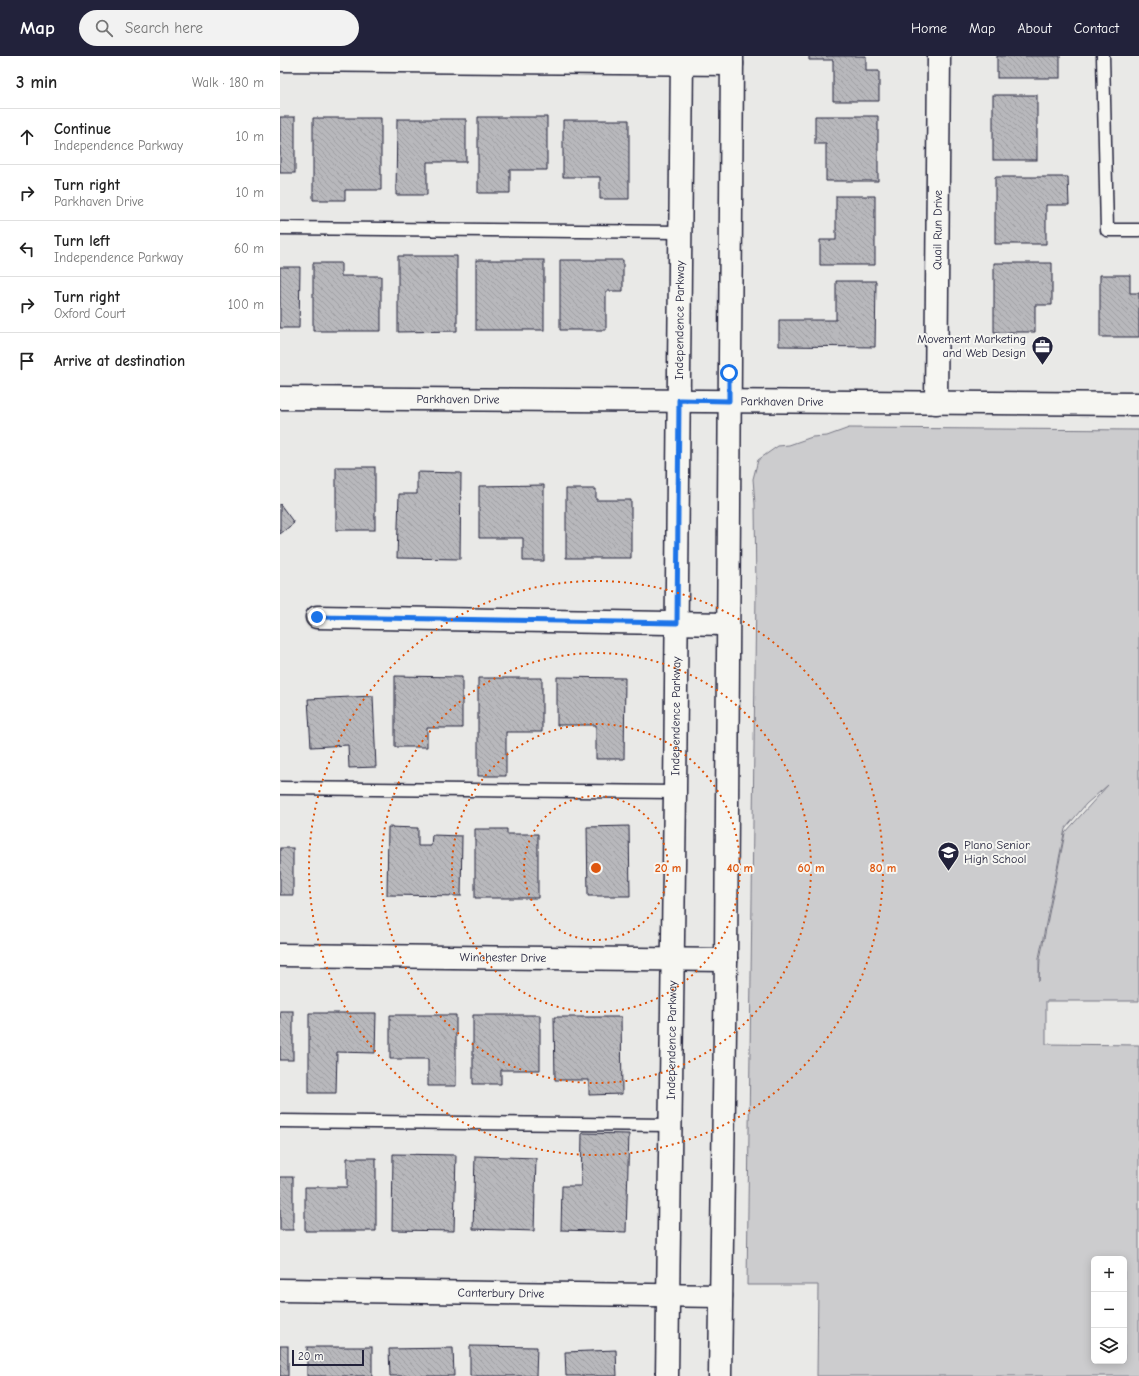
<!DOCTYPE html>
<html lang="en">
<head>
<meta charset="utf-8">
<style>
  body { margin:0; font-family:"Comic Neue",sans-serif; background:#f2f2f2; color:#222 }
  .controls { position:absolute; right:12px; bottom:12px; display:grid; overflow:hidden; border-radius:6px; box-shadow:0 2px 10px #0003 }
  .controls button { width:36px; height:36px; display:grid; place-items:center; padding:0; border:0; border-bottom:1px solid #e0e0e0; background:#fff; color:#222; font:20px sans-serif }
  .scale { position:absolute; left:12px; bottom:10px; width:72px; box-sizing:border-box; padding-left:4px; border:2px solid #22223b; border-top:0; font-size:11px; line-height:14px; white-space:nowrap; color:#22223b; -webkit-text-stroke:3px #f6f6f2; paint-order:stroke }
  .stop { position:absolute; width:12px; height:12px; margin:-9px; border:3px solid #1a73e8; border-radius:50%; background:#fff }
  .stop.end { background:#1a73e8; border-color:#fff; box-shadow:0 1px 4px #0008 }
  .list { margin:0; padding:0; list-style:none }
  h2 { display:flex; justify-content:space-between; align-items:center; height:52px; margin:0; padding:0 16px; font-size:17px }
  h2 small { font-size:13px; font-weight:400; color:#767676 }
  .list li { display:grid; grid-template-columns:26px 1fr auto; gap:12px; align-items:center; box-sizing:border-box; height:56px; padding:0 16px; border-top:1px solid #e0e0e0 }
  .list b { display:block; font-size:15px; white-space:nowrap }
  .list p { margin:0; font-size:13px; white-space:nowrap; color:#767676 }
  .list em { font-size:13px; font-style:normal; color:#767676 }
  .icon { flex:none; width:22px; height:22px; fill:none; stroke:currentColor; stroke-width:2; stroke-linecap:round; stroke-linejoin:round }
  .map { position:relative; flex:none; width:859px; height:1320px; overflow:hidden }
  header { display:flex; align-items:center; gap:24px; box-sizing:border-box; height:56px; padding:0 20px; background:#22223b; color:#fff }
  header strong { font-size:19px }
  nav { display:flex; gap:22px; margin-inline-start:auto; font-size:14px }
  .search { width:280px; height:36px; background:#f2f2f2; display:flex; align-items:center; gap:10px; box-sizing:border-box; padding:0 14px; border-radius:22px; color:#767676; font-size:15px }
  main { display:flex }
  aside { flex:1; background:#fff }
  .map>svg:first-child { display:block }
</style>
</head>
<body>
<header>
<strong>Map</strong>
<div class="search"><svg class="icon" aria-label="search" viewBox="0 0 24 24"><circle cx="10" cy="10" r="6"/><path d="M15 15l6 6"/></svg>Search here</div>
<nav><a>Home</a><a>Map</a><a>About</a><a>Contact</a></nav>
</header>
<main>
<aside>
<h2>3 min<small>Walk · 180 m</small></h2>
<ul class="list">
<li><svg class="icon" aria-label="ahead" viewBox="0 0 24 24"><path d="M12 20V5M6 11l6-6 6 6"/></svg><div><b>Continue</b><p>Independence Parkway</p></div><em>10 m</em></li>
<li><svg class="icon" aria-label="right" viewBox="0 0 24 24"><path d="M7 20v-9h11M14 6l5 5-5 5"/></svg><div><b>Turn right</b><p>Parkhaven Drive</p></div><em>10 m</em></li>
<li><svg class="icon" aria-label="left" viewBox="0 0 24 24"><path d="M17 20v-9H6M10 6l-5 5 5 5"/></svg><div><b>Turn left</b><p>Independence Parkway</p></div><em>60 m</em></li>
<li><svg class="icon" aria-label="right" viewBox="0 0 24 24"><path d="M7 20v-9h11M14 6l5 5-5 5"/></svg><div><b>Turn right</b><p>Oxford Court</p></div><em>100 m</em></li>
<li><svg class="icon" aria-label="arrive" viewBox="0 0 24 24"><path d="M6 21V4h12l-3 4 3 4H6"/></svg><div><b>Arrive at destination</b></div></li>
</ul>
</aside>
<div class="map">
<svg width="859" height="1320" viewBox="0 0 859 1320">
  <defs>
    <pattern id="building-back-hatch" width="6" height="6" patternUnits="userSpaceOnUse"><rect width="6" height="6" fill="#b8b8bc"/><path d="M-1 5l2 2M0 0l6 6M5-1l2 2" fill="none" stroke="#9e9ea2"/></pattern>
  </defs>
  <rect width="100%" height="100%" fill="#e9e9e7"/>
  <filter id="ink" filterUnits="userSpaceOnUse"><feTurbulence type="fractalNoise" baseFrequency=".025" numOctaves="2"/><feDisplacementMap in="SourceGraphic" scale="8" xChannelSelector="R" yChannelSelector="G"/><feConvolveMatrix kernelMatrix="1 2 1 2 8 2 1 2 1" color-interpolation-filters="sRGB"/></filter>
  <g filter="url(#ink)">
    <!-- grass -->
    <path fill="#ccccce" stroke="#777784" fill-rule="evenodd" d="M569,372L859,374V945H766V988L859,989V1320H537L538,1229H467L476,536L475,448L473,423L478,404L498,390L509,389L532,381L547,380ZM828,729L785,777L760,903L759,925V902L785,773L806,748ZM814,1203H844V1305H814Z"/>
    <!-- building -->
    <g fill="url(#building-back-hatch)" stroke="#22223b">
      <polygon points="529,0 586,0 586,15 599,15 599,45 553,45 553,4 529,4"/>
      <rect x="717" y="0" width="63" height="22"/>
      <rect x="713" y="39" width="44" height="65"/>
      <polygon points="535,60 598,60 598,125 546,125 546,88 535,88"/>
      <rect x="0" y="61" width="15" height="56"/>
      <polygon points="198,61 267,61 267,114 230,114 230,137 198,137"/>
      <polygon points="33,62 101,62 101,134 65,134 65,144 33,144"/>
      <polygon points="117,63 186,63 186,106 147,106 147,139 116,139"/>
      <polygon points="283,64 349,64 349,143 320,143 320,121 283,121"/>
      <polygon points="715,121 788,121 789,149 766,149 766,188 715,188"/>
      <polygon points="556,140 595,140 595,209 540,209 540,184 556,184"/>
      <polygon points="118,200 177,200 177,275 118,276"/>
      <rect x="196" y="204" width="68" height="70"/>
      <polygon points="280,204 343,204 343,235 326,235 326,274 280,274"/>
      <polygon points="33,207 61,207 61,220 101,220 101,275 33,275"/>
      <polygon points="714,207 772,207 772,249 755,249 755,276 714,276"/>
      <polygon points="0,211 20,211 19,272 0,272"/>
      <polygon points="820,219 850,219 850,237 859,237 859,281 820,281"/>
      <polygon points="556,225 596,225 595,291 499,290 499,264 556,264"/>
      <rect x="56" y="411" width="39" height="63"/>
      <polygon points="137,416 181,417 180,503 117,502 119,438 137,438"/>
      <polygon points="264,429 264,505 243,505 243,482 199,482 199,430"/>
      <polygon points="286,433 316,433 316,444 351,444 351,502 286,502"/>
      <polygon points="0,448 14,467 0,478"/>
      <polygon points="115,620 182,621 182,672 147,672 147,691 115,691"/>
      <polygon points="277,621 345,622 344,703 316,703 316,669 277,669"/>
      <polygon points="198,622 262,622 262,676 226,676 226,720 198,720"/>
      <polygon points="93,640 96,711 69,712 68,689 31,691 28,643"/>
      <polygon points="349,770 350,840 308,840 307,771"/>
      <polygon points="108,771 138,772 138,790 151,790 152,779 182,780 181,840 107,839"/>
      <polygon points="195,773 227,773 227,778 258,778 258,842 195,842"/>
      <rect x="0" y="792" width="13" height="47"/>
      <rect x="0" y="955" width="13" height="49"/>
      <polygon points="29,957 96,957 95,997 57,996 56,1037 29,1037"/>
      <polygon points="110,959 176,959 176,1030 148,1030 148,1003 110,1003"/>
      <polygon points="193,959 260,959 260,1014 221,1014 221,1028 193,1028"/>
      <polygon points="274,961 341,961 342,1038 309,1039 309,1024 275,1024"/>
      <polygon points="302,1077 349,1078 346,1176 281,1174 282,1130 301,1130"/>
      <polygon points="113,1098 176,1099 174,1175 112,1174"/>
      <polygon points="195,1100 256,1102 254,1175 193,1173"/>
      <polygon points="67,1102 96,1102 96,1175 25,1175 25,1131 67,1131"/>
      <rect x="0" y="1121" width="13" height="53"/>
      <rect x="0" y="1290" width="8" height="30"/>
      <polygon points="190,1290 257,1291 256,1320 190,1320"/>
      <rect x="27" y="1291" width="65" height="29"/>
      <polygon points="173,1292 174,1320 110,1320 109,1293"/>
      <polygon points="336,1294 337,1320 286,1320 285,1296"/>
    </g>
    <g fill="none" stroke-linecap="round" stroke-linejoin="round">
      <defs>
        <g id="lane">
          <polyline points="823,0 827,174 859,174"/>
          <polyline points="0,172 400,176"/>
          <polyline points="0,732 395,736"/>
          <polyline points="0,1065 391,1069"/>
        </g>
        <g id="street">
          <polyline points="0,4 452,8"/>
          <path id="s1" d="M656,347L659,0"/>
          <polyline points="37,561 448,568"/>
          <path id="s2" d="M0,899L446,904"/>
          <path id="s3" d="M0,1234L441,1240"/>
        </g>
        <g id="secondary">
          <path id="s4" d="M0,342L859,348"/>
          <path id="s5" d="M387,1320L395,736L402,0"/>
          <polyline points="440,1320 446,904 452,0"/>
        </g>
      </defs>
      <!-- lane casing -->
      <use href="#lane" stroke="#22223b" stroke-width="15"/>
      <!-- street casing -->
      <use href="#street" stroke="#22223b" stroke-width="25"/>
      <!-- secondary casing -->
      <use href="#secondary" stroke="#22223b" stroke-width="25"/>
      <!-- lane -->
      <use href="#lane" stroke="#f6f6f2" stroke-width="12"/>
      <!-- street -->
      <use href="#street" stroke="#f6f6f2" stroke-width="22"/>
      <!-- secondary -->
      <use href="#secondary" stroke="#f6f6f2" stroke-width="22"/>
    </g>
  </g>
  <g fill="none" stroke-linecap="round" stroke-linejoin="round" filter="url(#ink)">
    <!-- route -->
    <polyline stroke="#1a73e8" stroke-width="5" points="37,561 397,567 399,344 449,345 449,317"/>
  </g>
  <!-- distance rings -->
  <g fill="none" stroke="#de560e" stroke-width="2" stroke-dasharray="2 4">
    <circle cx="316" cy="812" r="72"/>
    <circle cx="316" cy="812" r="144"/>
    <circle cx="316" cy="812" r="215"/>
    <circle cx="316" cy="812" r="287"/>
  </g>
  <!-- icons -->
  <defs>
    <symbol id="office-pin" viewBox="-11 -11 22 30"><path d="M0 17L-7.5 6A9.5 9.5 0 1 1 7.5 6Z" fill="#22223b" stroke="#f6f6f2"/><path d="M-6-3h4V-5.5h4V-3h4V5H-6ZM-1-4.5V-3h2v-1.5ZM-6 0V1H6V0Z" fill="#fff"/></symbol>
    <symbol id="school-pin" viewBox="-11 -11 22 30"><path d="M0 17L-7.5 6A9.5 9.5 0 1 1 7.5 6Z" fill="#22223b" stroke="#f6f6f2"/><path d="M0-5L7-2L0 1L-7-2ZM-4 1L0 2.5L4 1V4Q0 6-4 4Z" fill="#fff"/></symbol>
  </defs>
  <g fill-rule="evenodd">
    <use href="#office-pin" x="750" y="278" width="25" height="34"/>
    <use href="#school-pin" x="656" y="784" width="25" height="34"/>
  </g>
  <g text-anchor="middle" stroke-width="4" stroke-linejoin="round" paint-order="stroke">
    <!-- street labels -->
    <g font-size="12" fill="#22223b" stroke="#f6f6f2">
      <text dy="4" stroke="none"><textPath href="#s1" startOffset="173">Quail Run Drive</textPath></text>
      <text dy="4" stroke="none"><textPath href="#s5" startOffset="1056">Independence Parkway</textPath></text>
      <text dy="4" stroke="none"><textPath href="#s4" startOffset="178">Parkhaven Drive</textPath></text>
      <text dy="4" stroke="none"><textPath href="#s4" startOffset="502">Parkhaven Drive</textPath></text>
      <text dy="4" stroke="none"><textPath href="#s5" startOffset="660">Independence Parkway</textPath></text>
      <text dy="4" stroke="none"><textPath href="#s2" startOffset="223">Winchester Drive</textPath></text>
      <text dy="4" stroke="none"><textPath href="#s5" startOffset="336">Independence Parkway</textPath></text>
      <text dy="4" stroke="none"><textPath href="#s3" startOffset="221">Canterbury Drive</textPath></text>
    </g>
    <!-- poi labels -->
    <g font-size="12" fill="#22223b" stroke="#f6f6f2" text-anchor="end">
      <text x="746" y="287">Movement Marketing<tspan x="746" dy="14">and Web Design</tspan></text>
      <text x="684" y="793" text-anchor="start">Plano Senior<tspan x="684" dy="14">High School</tspan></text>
    </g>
  </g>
  <circle cx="316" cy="812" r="6" fill="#de560e" stroke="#f6f6f2" stroke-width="2"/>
  <g font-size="12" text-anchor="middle" font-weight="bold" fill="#de560e" stroke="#f6f6f2" stroke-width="4" stroke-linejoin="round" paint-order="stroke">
    <text x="388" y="816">20 m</text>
    <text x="460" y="816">40 m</text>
    <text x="531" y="816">60 m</text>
    <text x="603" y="816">80 m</text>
  </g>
</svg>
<div class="controls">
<button>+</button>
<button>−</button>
<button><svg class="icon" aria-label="layers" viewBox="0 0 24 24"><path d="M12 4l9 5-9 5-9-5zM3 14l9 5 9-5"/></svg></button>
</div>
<div class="scale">20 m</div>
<div class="stop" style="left:449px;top:317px"></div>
<div class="stop end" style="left:37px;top:561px"></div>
</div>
</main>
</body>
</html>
